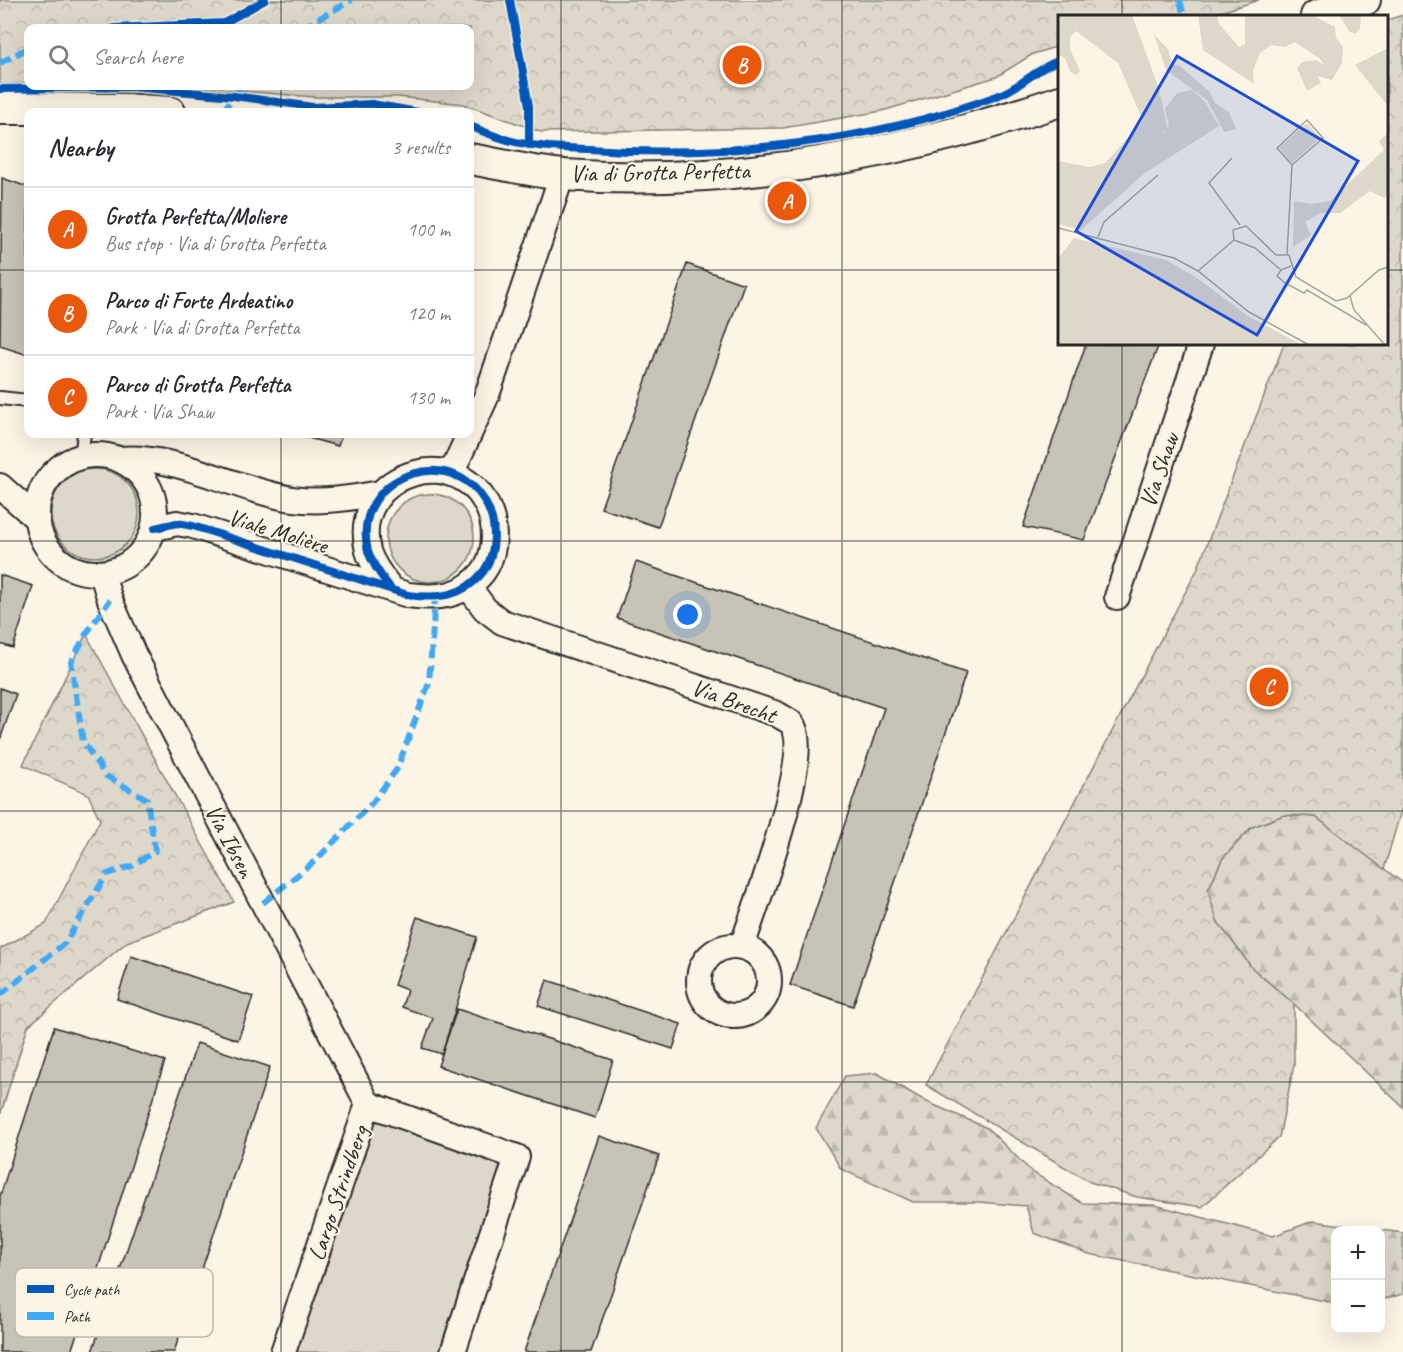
<!DOCTYPE html>
<html lang="en">
<head>
<meta charset="utf-8">
<style>
  body { margin:0; font-family:Caveat,sans-serif; background:#f2f2f3; color:#2b2b33 }
  .controls { position:absolute; right:18px; bottom:18px; display:grid; overflow:hidden; border-radius:12px; box-shadow:0 6px 24px #0002 }
  .controls button { width:54px; height:54px; display:grid; place-items:center; padding:0; border:0; border-bottom:2px solid #e1e1e2; background:#fff; color:#2b2b33; font:30px sans-serif }
  .you { position:absolute; left:688px; top:615px; width:21px; height:21px; margin:-15px; border:4px solid #fff; border-radius:50%; background:#1a73e8; box-shadow:0 0 0 9px #1a73e833 }
  .badge { display:grid; place-items:center; width:39px; height:39px; border-radius:50%; background:#ea580c; color:#fff; font-size:20px; font-weight:700 }
  .pin { position:absolute; translate:-50% -50%; border:3px solid #fff; box-shadow:0 2px 6px #0006 }
  .list { margin:0; padding:0; list-style:none }
  h2 { display:flex; justify-content:space-between; align-items:center; height:78px; margin:0; padding:0 24px; font-size:26px }
  h2 small { font-size:20px; font-weight:400; color:#7c7c81 }
  .list li { display:grid; grid-template-columns:39px 1fr auto; gap:18px; align-items:center; box-sizing:border-box; height:84px; padding:0 24px; border-top:2px solid #e1e1e2 }
  .list b { display:block; font-size:22px; white-space:nowrap }
  .list p { margin:0; font-size:20px; white-space:nowrap; color:#7c7c81 }
  .list em { font-size:20px; font-style:normal; color:#7c7c81 }
  .icon { flex:none; width:33px; height:33px; fill:none; stroke:currentColor; stroke-width:2; stroke-linecap:round; stroke-linejoin:round }
  .map { position:relative; flex:none; width:1403px; height:1352px; overflow:hidden }
  .search { position:absolute; background:#fff; box-shadow:0 6px 24px #0002; left:24px; top:24px; width:450px; height:66px; display:flex; align-items:center; gap:15px; box-sizing:border-box; padding:0 21px; border-radius:12px; color:#7c7c81; font-size:22px }
  .panel { position:absolute; background:#fff; box-shadow:0 6px 24px #0002; left:24px; top:108px; width:450px; height:330px; border-radius:12px }
  .map>svg:first-child { display:block }
</style>
</head>
<body>
<div class="map">
<svg width="1403" height="1352" viewBox="0 0 1403 1352">
  <defs>
    <pattern id="forest-firs" width="22" height="20" patternUnits="userSpaceOnUse" patternTransform="scale(1.5)"><rect width="22" height="20" fill="#ded8ca"/><path d="M5 1l3.5 6h-7zM16 11l3.5 6h-7z" fill="#bfbaae"/></pattern>
    <pattern id="park-crowns" width="20" height="18" patternUnits="userSpaceOnUse" patternTransform="scale(1.5)"><rect width="20" height="18" fill="#ded8ca"/><path d="M2 6a3 3 0 1 1 6 0M12 15a3 3 0 1 1 6 0" fill="none" stroke="#bfbaae"/></pattern>
  </defs>
  <rect width="100%" height="100%" fill="#fcf5e5"/>
  <filter id="ink" filterUnits="userSpaceOnUse"><feTurbulence type="fractalNoise" baseFrequency=".0167" numOctaves="2"/><feDisplacementMap in="SourceGraphic" scale="12" xChannelSelector="R" yChannelSelector="G"/><feConvolveMatrix kernelMatrix="1 2 1 2 8 2 1 2 1" color-interpolation-filters="sRGB"/></filter>
  <g filter="url(#ink)">
    <!-- grass -->
    <g fill="#ded8ca" stroke="#84827a" stroke-width="1.5">
      <circle cx="95" cy="513" r="44"/>
      <circle cx="430" cy="538" r="44"/>
      <polygon points="375,1119 501,1164 439,1352 297,1352"/>
    </g>
    <!-- forest -->
    <g fill="url(#forest-firs)" stroke="#84827a" stroke-width="1.5">
      <polygon points="1284,815 1316,817 1403,883 1403,1107 1294,1004 1252,968 1217,921 1208,891 1222,859 1252,827"/>
      <polygon points="877,1073 927,1102 987,1128 1032,1172 1082,1203 1155,1205 1273,1236 1313,1221 1403,1233 1403,1294 1381,1300 1380,1230 1336,1230 1335,1303 1089,1254 1034,1233 1026,1206 979,1202 913,1202 841,1169 816,1128 845,1076"/>
    </g>
    <!-- park -->
    <g fill="url(#park-crowns)" stroke="#84827a" stroke-width="1.5">
      <polygon points="0,0 1259,0 1208,16 1060,16 1059,46 1033,54 996,77 882,111 783,128 541,132 463,104 399,97 315,97 180,86 470,86 470,28 28,28 28,83 0,84"/>
      <polygon points="1403,15 1403,804 1384,869 1316,817 1284,815 1252,827 1222,859 1208,890 1217,921 1252,968 1294,1004 1294,1065 1279,1137 1202,1207 1137,1197 1090,1182 926,1085 1197,570 1284,344 1386,344 1387,20"/>
      <polygon points="86,634 234,902 127,942 28,1026 0,1116 0,949 46,924 100,820 88,794 23,765"/>
    </g>
    <!-- building -->
    <g fill="#c8c3b7" stroke="#2b2b2b" stroke-width="1.5">
      <polygon points="2,178 28,187 28,355 0,346"/>
      <polygon points="687,264 744,284 658,527 601,508"/>
      <polygon points="1086,344 1159,344 1084,540 1023,527"/>
      <polygon points="294,434 342,434 338,446"/>
      <polygon points="636,562 966,673 853,1006 790,985 884,708 617,618"/>
      <polygon points="0,575 33,586 13,648 0,644"/>
      <polygon points="0,688 16,694 0,740"/>
      <polygon points="417,917 477,937 442,1054 422,1048 433,1018 402,1007 407,990 394,985"/>
      <polygon points="131,956 253,997 238,1040 117,999"/>
      <polygon points="547,980 681,1024 673,1049 538,1006"/>
      <polygon points="457,1009 613,1060 595,1118 438,1066"/>
      <polygon points="54,1027 165,1061 71,1352 0,1352 0,1196"/>
      <polygon points="197,1043 270,1067 174,1352 92,1352"/>
      <polygon points="599,1136 659,1156 591,1352 524,1352"/>
    </g>
    <g fill="none" stroke-linecap="round" stroke-linejoin="round">
      <defs>
        <g id="service">
          <polyline points="0,398 28,401"/>
          <polyline points="81,456 84,434"/>
        </g>
        <g id="minor">
          <circle cx="96" cy="514" r="59"/>
          <path d="M119,459C178,454 235,490 293,499C322,503 352,498 380,493"/>
          <polyline points="451,474 487,395 562,175"/>
          <polyline points="0,486 36,518"/>
          <path d="M155,528L177,523L193,526L408,595C438,599 463,597 483,572C494,557 496,536 492,519C468,435 348,471 368,551C372,564 381,576 389,586"/>
          <polyline points="102,574 110,600 134,655 368,1104"/>
          <path d="M468,586L485,609L502,622L777,714C781,717 789,720 792,724C814,754 754,909 742,947"/>
          <polyline points="1117,597 1201,344"/>
          <circle cx="734" cy="981" r="35"/>
          <polyline points="283,1352 368,1104 517,1157 453,1352"/>
        </g>
        <g id="tertiary">
          <polyline points="1316,16 1365,0"/>
          <polyline points="0,109 123,109 170,112"/>
          <path d="M470,159C500,164 532,172 564,175C733,187 900,155 1060,101"/>
        </g>
      </defs>
      <!-- service casing -->
      <use href="#service" stroke="#2b2b2b" stroke-width="16"/>
      <!-- minor casing -->
      <use href="#minor" stroke="#2b2b2b" stroke-width="28"/>
      <!-- tertiary casing -->
      <use href="#tertiary" stroke="#2b2b2b" stroke-width="34"/>
      <!-- service -->
      <use href="#service" stroke="#fcf5e5" stroke-width="12"/>
      <!-- minor -->
      <use href="#minor" stroke="#fcf5e5" stroke-width="24"/>
      <!-- tertiary -->
      <use href="#tertiary" stroke="#fcf5e5" stroke-width="30"/>
      <!-- quiet -->
      <g stroke="#3fa9f5" stroke-width="6" stroke-dasharray="12 6" stroke-linecap="butt">
        <polyline points="1180,0 1184,16"/>
        <polyline points="302,28 352,0"/>
        <polyline points="0,63 28,48"/>
        <polyline points="222,112 242,86"/>
        <polyline points="263,903 316,860 372,803 397,769 429,683 435,598"/>
        <polyline points="0,995 65,943 107,874 132,866 155,851 147,799 106,776 83,742 71,662 86,634 110,600"/>
      </g>
      <defs>
        <g id="cycleway">
          <polyline points="510,0 529,106 529,145"/>
          <polyline points="114,28 224,23 265,0"/>
          <polyline points="0,89 132,87 234,96 313,107 372,104 418,112"/>
          <path d="M470,126C488,134 506,141 526,144C546,148 568,148 589,149C724,158 869,143 997,96C1020,88 1036,68 1060,60"/>
          <path d="M155,528L177,523L193,526L408,595C438,599 463,597 483,572C494,557 496,536 492,519C468,435 348,471 368,551C372,564 381,576 389,586"/>
        </g>
      </defs>
      <!-- cycleway casing -->
      <use href="#cycleway" stroke="#fcf5e5" stroke-width="11"/>
      <!-- cycleway -->
      <use href="#cycleway" stroke="#0057b8" stroke-width="8"/>
    </g>
  </g>
  <!-- grid -->
  <path fill="none" stroke="#2b2b2b" stroke-width="1.5" stroke-opacity="0.55" d="M281,0V28M561,0V1352M842,0V1352M1122,0V16M281,86V112M0,270H28M470,270H1060M1386,270H1403M1122,344V1352M281,434V1352M0,541H1403M0,811H1403M0,1082H1403"/>
  <g text-anchor="middle" stroke-width="4.5" stroke-linejoin="round" paint-order="stroke">
    <!-- street labels -->
    <g font-size="24" fill="#2b2b2b" stroke="#fcf5e5">
      <text transform="translate(660 172) rotate(-1)" y="8">Via di Grotta Perfetta</text>
      <text transform="translate(1159 470) rotate(-71)" y="8">Via Shaw</text>
      <text transform="translate(278 531) rotate(17)" y="8">Viale Molière</text>
      <text transform="translate(734 701) rotate(20)" y="8">Via Brecht</text>
      <text transform="translate(230 841) rotate(62)" y="8">Via Ibsen</text>
      <text transform="translate(338 1193) rotate(-71)" y="8">Largo Strindberg</text>
    </g>
  </g>
  <!-- overview -->
  <g transform="translate(1058 15)">
    <rect width="330" height="330" fill="#fcf5e5"/>
    <path d="M249,108L262,123L234,148L221,133Z" fill="#ded8ca"/>
    <path d="M0,0H74L101,74L110,115L99,120L90,117L60,48L18,16L12,22V34L22,56L19,60L12,57L7,43L0,40ZM140,0H159L161,9L181,32L187,29V0H254L277,12L278,23L285,32L284,48L274,65L260,61L263,68L249,76L239,53L244,47L258,45L266,50L262,44L237,27L227,32L213,30L202,38L195,56L196,69L145,35ZM281,0H303L302,14L297,19L291,16ZM96,20L110,34L114,49L122,51L152,77L157,88L171,97L178,114L166,117L149,85L108,55Z" fill="#ded8ca"/>
    <path d="M330,33V91L297,50ZM134,75L147,87L161,111L87,158L23,215L0,209V146L32,152L47,148L86,105L91,117L106,118L111,111L107,94L112,87L119,78ZM330,118V180L326,183L312,176L282,198H262L247,207L253,220L235,232L236,186L253,189L272,186L326,135L321,126ZM16,223L108,245L139,263L190,301L244,330H0V243Z" fill="#ded8ca"/>
    <path fill="none" stroke="#a8a49b" stroke-width="1.5" d="M249,105L265,123L234,150L219,133ZM174,143L151,168L182,210M0,213L116,243L140,256L191,297L251,330M40,222L46,207L100,160M176,225L175,215L188,211L218,240M176,225L197,233L223,255L233,251M229,239L234,150M218,240H231L238,262L278,286L289,283L321,255L330,252M223,255L219,261L227,268L246,278L249,275L308,310M140,256L176,225M292,281L296,295L327,330"/>
    <path fill="#1d4ed8" fill-opacity="0.15" stroke="#1d4ed8" stroke-width="3" d="M119,41L300,146L199,320L18,216Z"/>
    <rect width="330" height="330" fill="none" stroke="#2b2b2b" stroke-width="3"/>
  </g>
  <!-- legend -->
  <rect x="15" y="1268" width="198" height="69" rx="9" fill="#fcf5e5" stroke="#bdb8ad" stroke-width="1.5"/>
  <rect x="27" y="1285" width="27" height="8" fill="#0057b8"/>
  <rect x="27" y="1312" width="27" height="8" fill="#3fa9f5"/>
  <g font-size="16" fill="#2b2b2b">
    <text x="64" y="1295">Cycle path</text>
    <text x="64" y="1322">Path</text>
  </g>
</svg>
<div class="controls">
<button>+</button>
<button>−</button>
</div>
<div class="you"></div>
<div class="pin badge" style="left:787px;top:201px">A</div>
<div class="pin badge" style="left:742px;top:65px">B</div>
<div class="pin badge" style="left:1269px;top:687px">C</div>
<div class="search"><svg class="icon" aria-label="search" viewBox="0 0 24 24"><circle cx="10" cy="10" r="6"/><path d="M15 15l6 6"/></svg>Search here</div>
<section class="panel">
<h2>Nearby<small>3 results</small></h2>
<ul class="list">
<li><span class="badge">A</span><div><b>Grotta Perfetta/Moliere</b><p>Bus stop · Via di Grotta Perfetta</p></div><em>100 m</em></li>
<li><span class="badge">B</span><div><b>Parco di Forte Ardeatino</b><p>Park · Via di Grotta Perfetta</p></div><em>120 m</em></li>
<li><span class="badge">C</span><div><b>Parco di Grotta Perfetta</b><p>Park · Via Shaw</p></div><em>130 m</em></li>
</ul>
</section>
</div>
</body>
</html>
